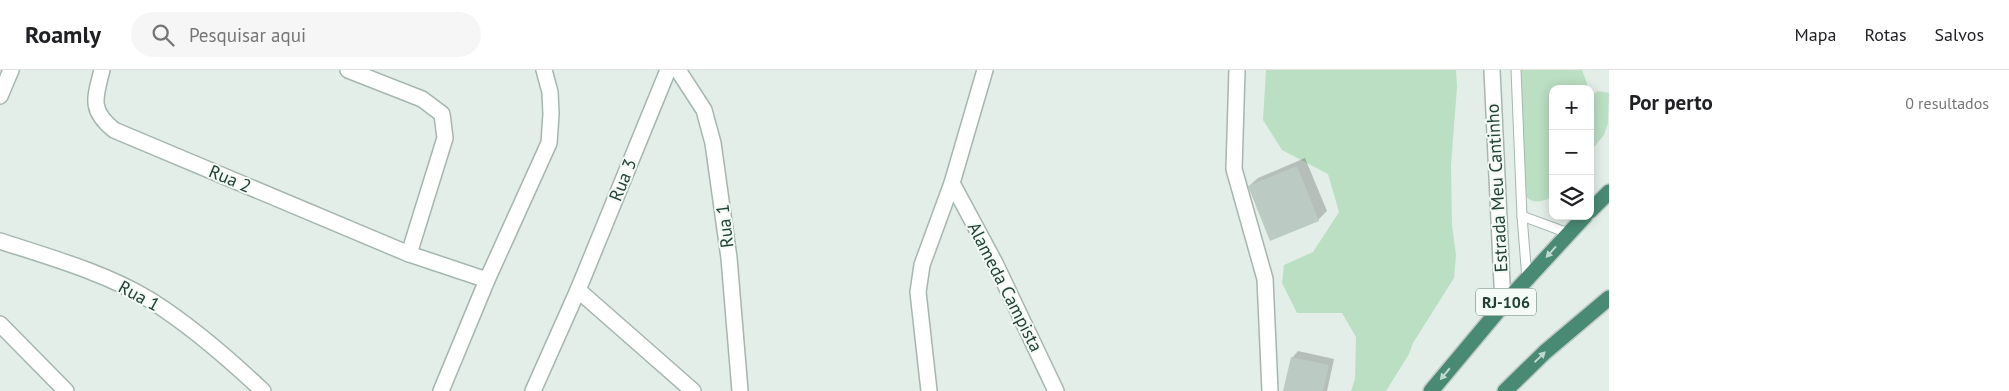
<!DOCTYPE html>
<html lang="pt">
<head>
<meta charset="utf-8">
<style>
  body { margin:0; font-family:"PT Sans",sans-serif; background:#f6f6f6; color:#202124 }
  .controls { position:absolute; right:15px; top:15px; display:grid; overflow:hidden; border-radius:10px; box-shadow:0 2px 12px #0003 }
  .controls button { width:45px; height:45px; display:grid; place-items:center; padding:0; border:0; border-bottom:1px solid #e0e0e0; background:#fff; color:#202124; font:25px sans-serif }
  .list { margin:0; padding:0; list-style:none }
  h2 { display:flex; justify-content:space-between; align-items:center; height:65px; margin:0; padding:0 20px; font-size:21px }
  h2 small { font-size:16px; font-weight:400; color:#757577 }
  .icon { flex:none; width:28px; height:28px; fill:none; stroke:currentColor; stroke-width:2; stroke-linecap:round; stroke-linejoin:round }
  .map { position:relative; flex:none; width:1609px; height:321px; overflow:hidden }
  header { display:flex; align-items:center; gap:30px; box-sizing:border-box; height:70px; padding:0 25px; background:#fff; border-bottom:1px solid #e0e0e0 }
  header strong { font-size:24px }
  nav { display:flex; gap:28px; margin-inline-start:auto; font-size:18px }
  .search { width:350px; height:45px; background:#f6f6f6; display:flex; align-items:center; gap:12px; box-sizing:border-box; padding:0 18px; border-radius:28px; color:#757577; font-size:19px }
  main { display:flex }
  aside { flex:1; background:#fff }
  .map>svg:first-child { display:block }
</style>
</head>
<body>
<header>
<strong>Roamly</strong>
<div class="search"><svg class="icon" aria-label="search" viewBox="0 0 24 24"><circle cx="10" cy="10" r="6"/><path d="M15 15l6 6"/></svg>Pesquisar aqui</div>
<nav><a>Mapa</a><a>Rotas</a><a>Salvos</a></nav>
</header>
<main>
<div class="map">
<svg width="1609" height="321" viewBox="0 0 1609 321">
  <rect width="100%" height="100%" fill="#e3eee8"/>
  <!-- green -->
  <g fill="#bbdfc2">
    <polygon points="1266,0 1456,0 1457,17 1451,95 1452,155 1456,185 1454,208 1413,273 1409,284 1386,321 1351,321 1355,309 1356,267 1342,243 1297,243 1282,213 1284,195 1313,182 1339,142 1328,104 1282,80 1263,50"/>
    <path d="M1521,0H1582L1589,19H1553V126C1542,133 1530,135 1523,122Z"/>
    <polygon points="1590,20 1593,24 1598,21 1609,23 1608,53 1604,65 1590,82"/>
  </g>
  <!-- shadow -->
  <g fill="#0003">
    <polygon points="1305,88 1327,141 1318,150 1249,116 1258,108"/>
    <polygon points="1298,281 1334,289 1327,321 1285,321 1292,288"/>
  </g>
  <!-- building -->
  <g fill="#bbcbc3">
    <polygon points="1297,96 1319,151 1270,171 1248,116"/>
    <polygon points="1291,287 1329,295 1323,321 1283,321"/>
  </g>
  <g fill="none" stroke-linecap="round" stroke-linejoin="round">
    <defs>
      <g id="service">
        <polyline points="1516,0 1522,146 1527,209"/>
        <polyline points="1522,146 1568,163"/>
      </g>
      <g id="minor">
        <path d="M102,0C95,28 89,40 114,60L409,184L487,210"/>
        <polyline points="348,0 422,29 442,44 445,68 409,184"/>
        <polyline points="678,0 704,40 713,73 729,188 740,321"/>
        <polyline points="1237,0 1234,99 1265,209 1270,321"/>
        <polyline points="0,26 11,0"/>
        <polyline points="952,113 995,193 1056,321"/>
        <path d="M0,171C49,187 106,203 150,230C190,255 228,288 263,321"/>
        <polyline points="578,220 693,321"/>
        <polyline points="0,254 66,321"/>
        <polyline points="441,321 487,210 549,73 551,44 550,22 544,0"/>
        <polyline points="533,321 578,220 668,0"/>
        <polyline points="929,321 918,222 922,195 952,113 985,0"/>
      </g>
      <polyline id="tertiary" points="1492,0 1503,235"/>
      <g id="trunk">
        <polyline points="1590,141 1609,122"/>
        <polyline points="1431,321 1503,235 1585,146"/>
        <polyline points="1505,321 1545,282 1609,228"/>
      </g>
    </defs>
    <!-- service casing -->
    <use href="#service" stroke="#a5b6af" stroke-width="11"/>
    <!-- minor casing -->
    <use href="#minor" stroke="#a5b6af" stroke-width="18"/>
    <!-- tertiary casing -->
    <use href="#tertiary" stroke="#a5b6af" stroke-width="18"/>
    <!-- trunk casing -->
    <use href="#trunk" stroke="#c1cac6" stroke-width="18"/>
    <!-- service -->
    <use href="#service" stroke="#fff" stroke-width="9"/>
    <!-- minor -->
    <use href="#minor" stroke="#fff" stroke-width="15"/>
    <!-- tertiary -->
    <use href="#tertiary" stroke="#fff" stroke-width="15"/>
    <!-- trunk -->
    <use href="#trunk" stroke="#498a74" stroke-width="15"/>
  </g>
  <!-- one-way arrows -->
  <defs><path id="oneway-solid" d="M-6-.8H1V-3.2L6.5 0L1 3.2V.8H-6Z" transform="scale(1.25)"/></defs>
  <g fill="#c1d8cf">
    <use href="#oneway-solid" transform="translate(1551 182) rotate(132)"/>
    <use href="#oneway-solid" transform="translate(1540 287) rotate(-44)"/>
    <use href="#oneway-solid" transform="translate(1445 304) rotate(130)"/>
  </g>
  <g text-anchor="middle" stroke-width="4" stroke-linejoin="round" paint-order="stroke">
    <!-- shield labels -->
    <rect fill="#f4faf6" stroke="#61786f" stroke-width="1" x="1476" y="218.5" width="60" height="27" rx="4"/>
    <g font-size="16" font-weight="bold" fill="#224035">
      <text x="1506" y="238">RJ-106</text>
    </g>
    <!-- street labels -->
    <g font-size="18" fill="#224035" stroke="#f4faf6">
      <text transform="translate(230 109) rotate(23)" y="6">Rua 2</text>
      <text transform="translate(623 110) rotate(-68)" y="6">Rua 3</text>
      <text transform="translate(1497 118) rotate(-93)" y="6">Estrada Meu Cantinho</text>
      <text transform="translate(725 156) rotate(-97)" y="6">Rua 1</text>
      <text transform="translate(1005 217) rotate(63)" y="6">Alameda Campista</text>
      <text transform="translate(139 226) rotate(29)" y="6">Rua 1</text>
    </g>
  </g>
</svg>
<div class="controls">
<button>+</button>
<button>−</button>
<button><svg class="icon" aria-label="layers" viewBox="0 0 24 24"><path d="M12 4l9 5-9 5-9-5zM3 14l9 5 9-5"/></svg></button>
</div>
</div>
<aside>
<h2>Por perto<small>0 resultados</small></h2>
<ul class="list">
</ul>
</aside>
</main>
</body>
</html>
